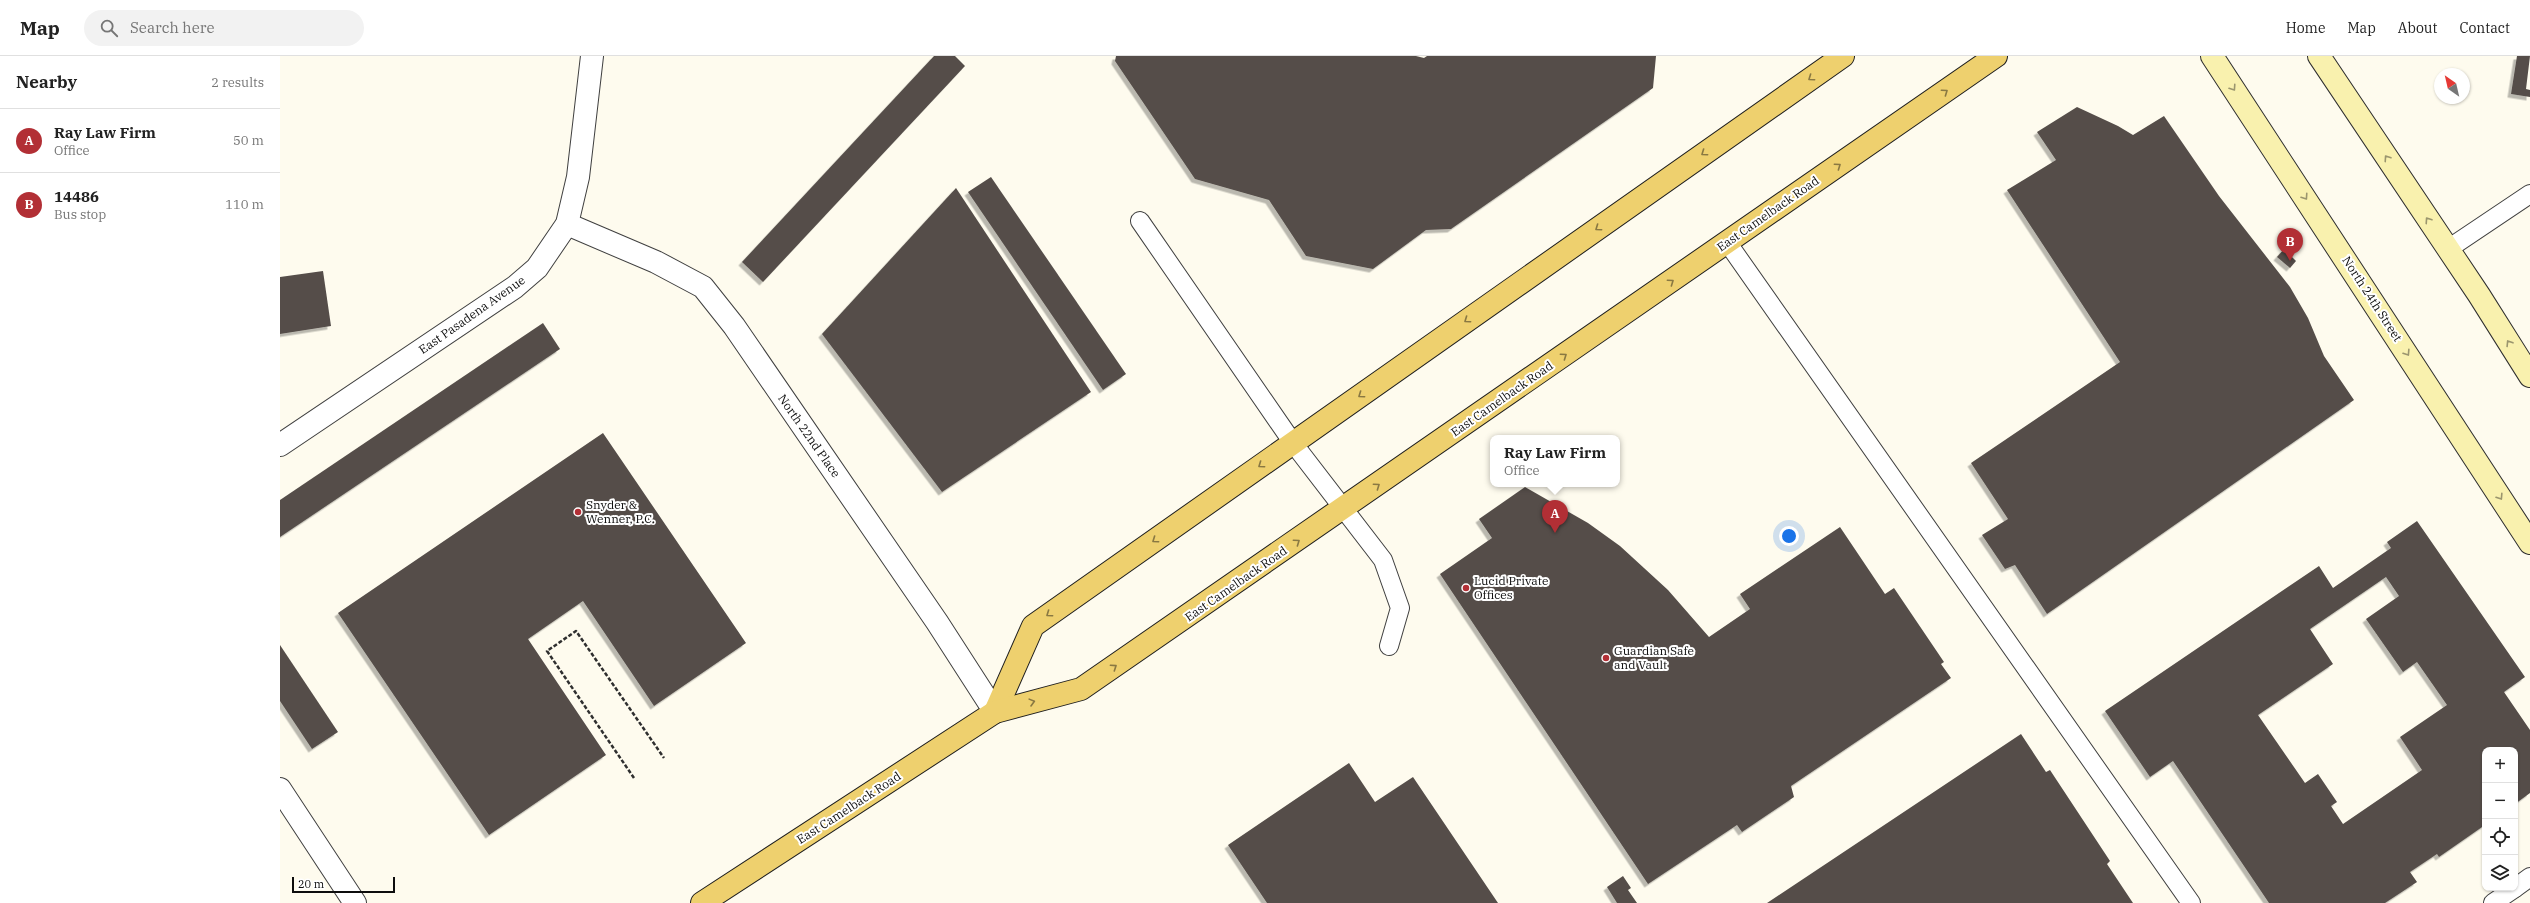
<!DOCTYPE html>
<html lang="en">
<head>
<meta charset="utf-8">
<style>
  body { margin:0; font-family:"IBM Plex Serif",serif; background:#f2f2f2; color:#222 }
  .controls { position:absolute; right:12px; bottom:12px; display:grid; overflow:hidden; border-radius:8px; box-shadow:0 1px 3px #0004 }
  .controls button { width:36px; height:36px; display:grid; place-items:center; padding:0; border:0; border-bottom:1px solid #e0e0e0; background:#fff; color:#222; font:20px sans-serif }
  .compass { position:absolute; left:2154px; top:12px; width:36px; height:36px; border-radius:50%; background:#fff; box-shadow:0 1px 3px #0004; rotate:326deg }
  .scale { position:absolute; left:12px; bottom:10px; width:103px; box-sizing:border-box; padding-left:4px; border:2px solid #0d0d0d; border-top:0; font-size:11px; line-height:14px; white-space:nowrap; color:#0d0d0d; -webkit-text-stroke:3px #fff; paint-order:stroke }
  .you { position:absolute; left:1509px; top:480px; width:14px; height:14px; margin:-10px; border:3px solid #fff; border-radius:50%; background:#1a73e8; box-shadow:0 0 0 6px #1a73e833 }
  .badge { display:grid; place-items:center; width:26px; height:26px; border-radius:50%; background:#b22f35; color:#fff; font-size:13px; font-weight:700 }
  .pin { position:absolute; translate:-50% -33px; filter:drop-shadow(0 1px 2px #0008) }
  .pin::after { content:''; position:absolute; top:21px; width:14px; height:12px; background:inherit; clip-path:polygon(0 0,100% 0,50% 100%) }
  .popup { position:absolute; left:1210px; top:379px; width:130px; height:52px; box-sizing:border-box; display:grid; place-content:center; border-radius:8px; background:#fff; filter:drop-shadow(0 1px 3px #0005); font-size:13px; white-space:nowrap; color:#767676 }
  .popup b { font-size:15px; color:#222 }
  .popup::after { content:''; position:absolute; left:50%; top:100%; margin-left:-8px; border:8px solid transparent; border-top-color:#fff }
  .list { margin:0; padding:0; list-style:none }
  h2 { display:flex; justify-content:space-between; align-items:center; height:52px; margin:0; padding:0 16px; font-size:17px }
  h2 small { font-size:13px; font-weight:400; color:#767676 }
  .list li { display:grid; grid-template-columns:26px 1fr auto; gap:12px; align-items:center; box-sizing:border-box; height:64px; padding:0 16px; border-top:1px solid #e0e0e0 }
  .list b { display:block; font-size:15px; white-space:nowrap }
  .list p { margin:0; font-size:13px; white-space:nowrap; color:#767676 }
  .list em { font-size:13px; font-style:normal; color:#767676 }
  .icon { flex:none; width:22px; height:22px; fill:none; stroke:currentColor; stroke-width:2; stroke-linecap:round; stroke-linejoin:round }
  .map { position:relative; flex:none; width:2250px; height:847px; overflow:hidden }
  header { display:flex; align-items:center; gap:24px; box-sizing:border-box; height:56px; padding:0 20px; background:#fff; border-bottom:1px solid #e0e0e0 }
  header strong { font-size:19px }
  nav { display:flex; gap:22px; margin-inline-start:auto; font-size:14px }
  .search { width:280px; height:36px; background:#f2f2f2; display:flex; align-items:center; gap:10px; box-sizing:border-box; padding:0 14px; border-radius:22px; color:#767676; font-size:15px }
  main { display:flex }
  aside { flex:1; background:#fff }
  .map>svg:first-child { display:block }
</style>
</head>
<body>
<header>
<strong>Map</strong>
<div class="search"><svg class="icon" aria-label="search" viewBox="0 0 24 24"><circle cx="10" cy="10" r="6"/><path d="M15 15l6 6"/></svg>Search here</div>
<nav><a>Home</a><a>Map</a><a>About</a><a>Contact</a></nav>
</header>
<main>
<aside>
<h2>Nearby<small>2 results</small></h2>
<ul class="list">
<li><span class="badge">A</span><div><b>Ray Law Firm</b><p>Office</p></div><em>50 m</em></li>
<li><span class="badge">B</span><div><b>14486</b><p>Bus stop</p></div><em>110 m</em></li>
</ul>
</aside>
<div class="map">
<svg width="2250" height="847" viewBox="0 0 2250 847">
  <defs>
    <filter id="shadow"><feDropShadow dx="-3.5" dy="3.5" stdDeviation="0" flood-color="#0004"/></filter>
  </defs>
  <rect width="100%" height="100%" fill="#fefbee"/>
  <!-- building -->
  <g fill="#554e4a" fill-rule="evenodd" filter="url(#shadow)">
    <polygon points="654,0 675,0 685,10 483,226 462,206"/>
    <polygon points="836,0 1136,0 1144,2 1147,0 1376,0 1373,32 1171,173 1146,174 1093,213 1026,200 989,144 915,123 835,5"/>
    <polygon points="2237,0 2250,0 2246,33 2250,34 2250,41 2231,38"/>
    <polygon points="1797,51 1838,70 1853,79 1884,60 1939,140 2010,231 2028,262 2044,300 2074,344 1767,558 1735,509 1725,513 1702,479 1728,463 1691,407 1840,306 1727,134 1776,104 1757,76"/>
    <polygon points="711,121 846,318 823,334 688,136"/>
    <polygon points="676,132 811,336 662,436 542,278"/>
    <polygon points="2004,193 2016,205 2010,212 1997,201"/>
    <polygon points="43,215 51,270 0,278 0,221"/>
    <polygon points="263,267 280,293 0,481 0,444"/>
    <polygon points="323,377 466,587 374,650 303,545 248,583 326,699 209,779 58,557"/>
    <polygon points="1245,431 1308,467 1340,490 1388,534 1429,581 1470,553 1460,538 1560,471 1605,538 1614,532 1664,606 1661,608 1671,622 1511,730 1514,741 1462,776 1457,769 1368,828 1160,518 1212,482 1199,463"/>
    <path d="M2137,465L2245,621L2224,636L2250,674V737L2235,748V694H2205V769L2159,801L2157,798L2130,816L2137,826L2105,847H1989L1893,705L1870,721L1825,655L2039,510L2053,532L2111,492L2107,486ZM2106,521L2119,540L2086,563L2123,616L2137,606L2167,649L2120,681L2142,714L2063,768L2051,750L2057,746L2038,718L2025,727L1978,659L2053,608L2030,573Z"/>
    <polygon points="0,589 58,676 32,693 0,645"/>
    <polygon points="1741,678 1766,716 1770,714 1830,805 1827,808 1853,847 1487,847"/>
    <polygon points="1069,707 1095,746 1133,721 1218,847 987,847 948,789"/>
    <polygon points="1343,820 1351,832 1348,834 1357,847 1337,847 1327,831"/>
  </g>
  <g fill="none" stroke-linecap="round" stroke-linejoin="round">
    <defs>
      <g id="service">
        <polyline points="860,165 1013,387 1103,504 1120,552 1109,590"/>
        <polyline points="1447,186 1911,847"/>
        <polyline points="2168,193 2250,138"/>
        <polyline points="2235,832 2250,821"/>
        <polyline points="2213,847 2235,832"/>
      </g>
      <g id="minor">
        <polyline points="287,168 376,206 423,231 454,270 657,566 715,656"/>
        <polyline points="0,389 235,231 257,212 287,168 298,121 312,0"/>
      </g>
      <polyline id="tertiary" points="0,733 75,847"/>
      <g id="secondary">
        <polyline points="1932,0 2250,487"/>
        <polyline points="2039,0 2199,239 2250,320"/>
      </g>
      <g id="primary">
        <polyline points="715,656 753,570 1563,0"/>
        <polyline points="422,847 715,656 801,633 1716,0"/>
      </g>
    </defs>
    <!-- service casing -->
    <use href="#service" stroke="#404040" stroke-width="20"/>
    <!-- minor casing -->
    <use href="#minor" stroke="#404040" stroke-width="24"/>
    <!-- tertiary casing -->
    <use href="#tertiary" stroke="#404040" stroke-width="24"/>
    <!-- secondary casing -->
    <use href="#secondary" stroke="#2f2f2f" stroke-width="24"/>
    <!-- primary casing -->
    <use href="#primary" stroke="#1e1e1e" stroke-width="24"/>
    <!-- path -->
    <polyline stroke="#2f2f2f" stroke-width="2.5" stroke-dasharray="4 2" stroke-linecap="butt" points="354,722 267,595 296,575 384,702"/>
    <!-- service -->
    <use href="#service" stroke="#fff" stroke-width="18"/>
    <!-- minor -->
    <use href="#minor" stroke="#fff" stroke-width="22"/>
    <!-- tertiary -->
    <use href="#tertiary" stroke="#fff" stroke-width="22"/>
    <!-- secondary -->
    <use href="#secondary" stroke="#f9f1ae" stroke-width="22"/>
    <!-- primary -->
    <use href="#primary" stroke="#eed06e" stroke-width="22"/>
  </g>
  <!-- one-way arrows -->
  <defs><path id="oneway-chevron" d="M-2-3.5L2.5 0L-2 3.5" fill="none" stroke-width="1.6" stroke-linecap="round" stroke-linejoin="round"/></defs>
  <g stroke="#897842">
    <use href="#oneway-chevron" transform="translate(1531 22) rotate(145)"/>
    <use href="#oneway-chevron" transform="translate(1665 36) rotate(-35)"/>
    <use href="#oneway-chevron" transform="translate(1424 97) rotate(145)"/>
    <use href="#oneway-chevron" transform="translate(1558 110) rotate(-35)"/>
    <use href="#oneway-chevron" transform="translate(1318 172) rotate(145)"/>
    <use href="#oneway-chevron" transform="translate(1391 226) rotate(-35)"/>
    <use href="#oneway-chevron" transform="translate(1187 264) rotate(145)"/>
    <use href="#oneway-chevron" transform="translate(1284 300) rotate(-35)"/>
    <use href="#oneway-chevron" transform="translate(1081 339) rotate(145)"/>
    <use href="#oneway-chevron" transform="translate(981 409) rotate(145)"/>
    <use href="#oneway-chevron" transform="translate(1097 430) rotate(-35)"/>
    <use href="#oneway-chevron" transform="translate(875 484) rotate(145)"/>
    <use href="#oneway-chevron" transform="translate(1017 486) rotate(-35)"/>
    <use href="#oneway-chevron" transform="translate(769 558) rotate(145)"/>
    <use href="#oneway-chevron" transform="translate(834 611) rotate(-34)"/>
    <use href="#oneway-chevron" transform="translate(752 646) rotate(-15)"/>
  </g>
  <g stroke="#9b966e">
    <use href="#oneway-chevron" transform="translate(1953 32) rotate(56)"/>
    <use href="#oneway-chevron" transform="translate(2107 102) rotate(-124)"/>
    <use href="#oneway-chevron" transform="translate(2025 141) rotate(56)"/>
    <use href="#oneway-chevron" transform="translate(2148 164) rotate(-124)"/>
    <use href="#oneway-chevron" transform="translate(2229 287) rotate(-122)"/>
    <use href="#oneway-chevron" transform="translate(2127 297) rotate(57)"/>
    <use href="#oneway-chevron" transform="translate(2220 441) rotate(57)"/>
  </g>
  <!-- markers -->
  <g fill="#b22f35" stroke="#fff" stroke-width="1.5">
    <circle cx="298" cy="456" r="4"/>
    <circle cx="1186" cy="532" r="4"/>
    <circle cx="1326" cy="602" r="4"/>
  </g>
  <g text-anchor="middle" stroke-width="4" stroke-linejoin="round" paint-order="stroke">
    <!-- street labels -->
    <g font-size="12" fill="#0d0d0d" stroke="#fff">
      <text transform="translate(1488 158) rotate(-35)" y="4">East Camelback Road</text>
      <text transform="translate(2092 243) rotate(57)" y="4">North 24th Street</text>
      <text transform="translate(192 259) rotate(-35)" y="4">East Pasadena Avenue</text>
      <text transform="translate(1222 343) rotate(-35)" y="4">East Camelback Road</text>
      <text transform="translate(529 380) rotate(55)" y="4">North 22nd Place</text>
      <text transform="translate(956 528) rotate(-35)" y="4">East Camelback Road</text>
      <text transform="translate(569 752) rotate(-33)" y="4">East Camelback Road</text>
    </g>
    <!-- poi labels -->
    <g font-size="12" fill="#0d0d0d" stroke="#fff" text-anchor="start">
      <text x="306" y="453">Snyder &amp;<tspan x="306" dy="14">Wenner, P.C.</tspan></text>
      <text x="1194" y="529">Lucid Private<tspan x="1194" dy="14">Offices</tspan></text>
      <text x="1334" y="599">Guardian Safe<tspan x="1334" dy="14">and Vault</tspan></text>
    </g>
  </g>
</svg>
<div class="controls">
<button>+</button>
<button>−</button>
<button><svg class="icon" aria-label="locate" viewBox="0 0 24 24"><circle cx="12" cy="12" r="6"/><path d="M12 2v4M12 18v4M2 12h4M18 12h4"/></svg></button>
<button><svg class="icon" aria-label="layers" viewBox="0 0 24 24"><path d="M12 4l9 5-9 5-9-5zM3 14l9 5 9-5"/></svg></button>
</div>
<svg class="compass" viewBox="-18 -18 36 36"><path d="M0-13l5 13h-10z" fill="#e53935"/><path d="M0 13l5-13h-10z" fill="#767676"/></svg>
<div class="scale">20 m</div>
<div class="you"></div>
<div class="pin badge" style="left:1275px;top:477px">A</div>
<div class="popup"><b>Ray Law Firm</b>Office</div>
<div class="pin badge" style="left:2010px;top:205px">B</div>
</div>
</main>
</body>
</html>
